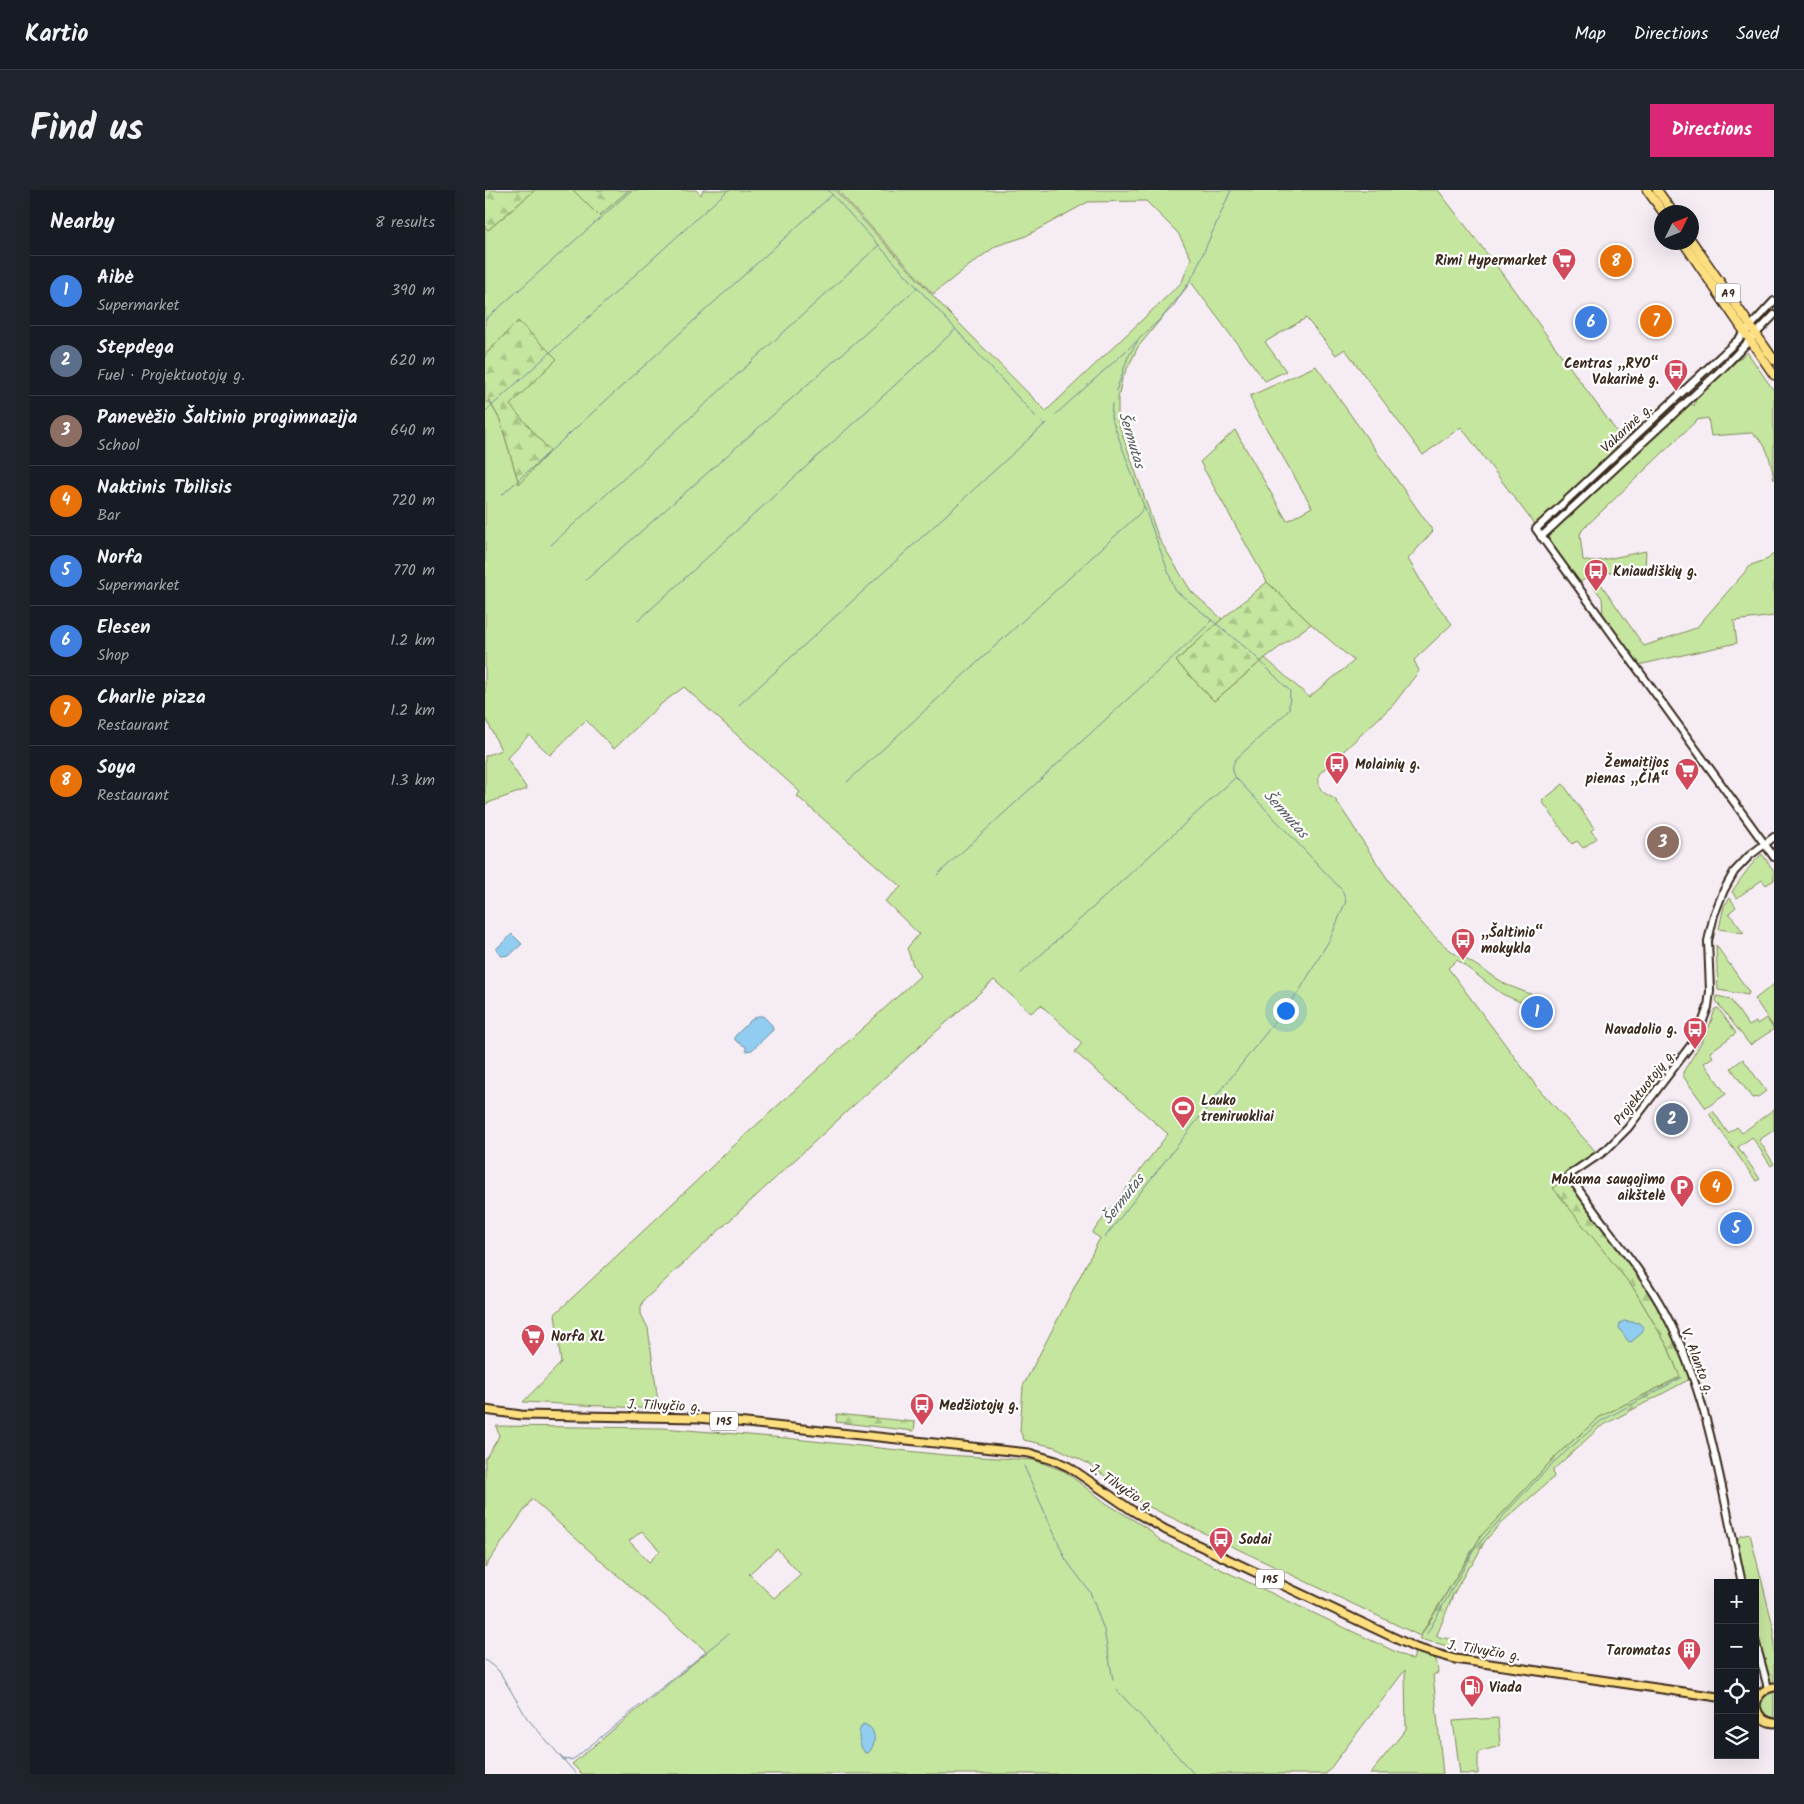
<!DOCTYPE html>
<html lang="en">
<head>
<meta charset="utf-8">
<style>
  body { margin:0; font-family:Kalam,sans-serif; background:#20242c; color:#f1f3f6 }
  .controls { position:absolute; right:15px; bottom:15px; display:grid; overflow:hidden; border-radius:0px; box-shadow:0 5px 20px #0002 }
  .controls button { width:45px; height:45px; display:grid; place-items:center; padding:0; border:0; border-bottom:1px solid #363941; background:#171b24; color:#f1f3f6; font:25px sans-serif }
  .compass { position:absolute; left:1169px; top:15px; width:45px; height:45px; border-radius:50%; background:#171b24; box-shadow:0 5px 20px #0002; rotate:47deg }
  .you { position:absolute; left:800px; top:820px; width:18px; height:18px; margin:-12px; border:4px solid #fff; border-radius:50%; background:#1a73e8; box-shadow:0 0 0 8px #1a73e833 }
  .badge { display:grid; place-items:center; width:32px; height:32px; border-radius:50%; background:#db2777; color:#fff; font-size:16px; font-weight:700 }
  .pin { position:absolute; translate:-50% -50%; border:2px solid #fff; box-shadow:0 1px 5px #0006 }
  .list { margin:0; padding:0; list-style:none }
  h2 { display:flex; justify-content:space-between; align-items:center; height:65px; margin:0; padding:0 20px; font-size:21px }
  h2 small { font-size:16px; font-weight:400; color:#9ea1a6 }
  .list li { display:grid; grid-template-columns:32px 1fr auto; gap:15px; align-items:center; box-sizing:border-box; height:70px; padding:0 20px; border-top:1px solid #363941 }
  .list b { display:block; font-size:19px; white-space:nowrap }
  .list p { margin:0; font-size:16px; white-space:nowrap; color:#9ea1a6 }
  .list em { font-size:16px; font-style:normal; color:#9ea1a6 }
  .icon { flex:none; width:28px; height:28px; fill:none; stroke:currentColor; stroke-width:2; stroke-linecap:round; stroke-linejoin:round }
  .map { position:relative; flex:none; width:1289px; height:1584px; overflow:hidden; border-radius:0px }
  header { display:flex; align-items:center; gap:30px; box-sizing:border-box; height:70px; padding:0 25px; background:#171b24; border-bottom:1px solid #363941 }
  header strong { font-size:24px }
  nav { display:flex; gap:28px; margin-inline-start:auto; font-size:18px }
  .intro { display:flex; align-items:center; justify-content:space-between; box-sizing:border-box; height:120px; padding:0 30px }
  h1 { margin:0; font-size:35px }
  .button { padding:12px 22px; border-radius:0px; background:#db2777; color:#fff; font-size:18px; font-weight:700 }
  main { display:flex; gap:30px; padding:0 30px }
  aside { flex:1; background:#171b24; border-radius:0px; box-shadow:0 5px 20px #0002 }
  .map>svg:first-child { display:block }
</style>
</head>
<body>
<header>
<strong>Kartio</strong>
<nav><a>Map</a><a>Directions</a><a>Saved</a></nav>
</header>
<div class="intro"><h1>Find us</h1><a class="button">Directions</a></div>
<main>
<aside>
<h2>Nearby<small>8 results</small></h2>
<ul class="list">
<li><span class="badge" style="background:#3f7fe0">1</span><div><b>Aibė</b><p>Supermarket</p></div><em>390 m</em></li>
<li><span class="badge" style="background:#5c6f8a">2</span><div><b>Stepdega</b><p>Fuel · Projektuotojų g.</p></div><em>620 m</em></li>
<li><span class="badge" style="background:#8d6e63">3</span><div><b>Panevėžio Šaltinio progimnazija</b><p>School</p></div><em>640 m</em></li>
<li><span class="badge" style="background:#e8710a">4</span><div><b>Naktinis Tbilisis</b><p>Bar</p></div><em>720 m</em></li>
<li><span class="badge" style="background:#3f7fe0">5</span><div><b>Norfa</b><p>Supermarket</p></div><em>770 m</em></li>
<li><span class="badge" style="background:#3f7fe0">6</span><div><b>Elesen</b><p>Shop</p></div><em>1.2 km</em></li>
<li><span class="badge" style="background:#e8710a">7</span><div><b>Charlie pizza</b><p>Restaurant</p></div><em>1.2 km</em></li>
<li><span class="badge" style="background:#e8710a">8</span><div><b>Soya</b><p>Restaurant</p></div><em>1.3 km</em></li>
</ul>
</aside>
<div class="map">
<svg width="1289" height="1584" viewBox="0 0 1289 1584">
  <defs>
    <pattern id="forest-firs" width="22" height="20" patternUnits="userSpaceOnUse" patternTransform="scale(1.25)"><rect width="22" height="20" fill="#c5e69f"/><path d="M5 1l3.5 6h-7zM16 11l3.5 6h-7z" fill="#aac588"/></pattern>
  </defs>
  <rect width="100%" height="100%" fill="#f6edf4"/>
  <filter id="ink" filterUnits="userSpaceOnUse"><feTurbulence type="fractalNoise" baseFrequency=".02" numOctaves="2"/><feDisplacementMap in="SourceGraphic" scale="10" xChannelSelector="R" yChannelSelector="G"/><feConvolveMatrix kernelMatrix="1 2 1 2 8 2 1 2 1" color-interpolation-filters="sRGB"/></filter>
  <g filter="url(#ink)">
    <!-- green -->
    <g fill="#c5e69f" stroke="#80885e" fill-rule="evenodd">
      <path d="M50,0H88L114,26L144,0H211L216,5L218,0H350L464,123L561,221L697,92L706,68L693,43L661,11L603,12L539,47L511,56L481,78L448,104L352,0H953L1013,78L1137,249L1124,265L1050,335L976,237L938,265L860,159L851,165L821,128L780,152L801,181L780,191L706,92L653,157L637,189L633,209V232L674,349L706,401L737,429L691,471L729,511L780,468L824,507L869,471L826,434L782,392L715,272L750,240L802,331L827,317L770,219L765,206L831,176L948,341L923,369L943,403L967,434L929,470L934,481L908,515L834,584C833,600 835,601 850,609C886,661 925,736 979,770L981,769L1022,795L1061,810L1056,821L1017,804L972,770L963,778L1052,897L1114,965L1069,998L1149,1099L1183,1157L1195,1187L1115,1227L1074,1263L996,1346L935,1446L654,1312L604,1274L570,1257L539,1250L535,1241L538,1196L615,1048L607,1043L683,944L590,862L597,853L556,815L546,823L509,790L369,915L158,1111L156,1117V1124L163,1138L174,1219L38,1212L76,1173L70,1124L255,950L435,786L428,775L422,758L434,744L400,711L416,697L312,606L315,602L199,497L176,514L129,559L101,530L65,565L44,545L22,568L42,599L0,614V566L16,560L0,527V214L4,210L15,230L34,293L65,261L24,215L33,131L0,165V37L3,40Z"/>
      <path d="M1262,162L1289,201V290C1286,273 1283,251 1266,243L1226,246L1223,228L1212,230L1097,340L1095,345L1098,370L1107,372L1161,361L1160,379L1109,384L1159,456L1211,438L1266,375L1283,369L1289,363V426L1249,431L1252,453L1153,475L1118,427L1117,408L1102,388L1095,392L1090,389L1064,353L1063,343L1074,336L1093,318L1100,309L1203,213H1206L1209,216L1212,206Z"/>
      <polygon points="1230,175 1231,178 1210,201 1059,341 1056,340 1105,291"/>
      <polygon points="1078,594 1109,638 1106,641 1112,648 1098,658 1092,651 1087,654 1057,611"/>
      <path d="M1277,664L1289,681V690L1281,695L1277,690L1252,708L1247,702C1256,688 1265,675 1277,664Z"/>
      <polygon points="1245,708 1251,717 1244,723 1259,743 1234,739 1239,716"/>
      <polygon points="1231,755 1264,802 1263,805 1233,800"/>
      <polygon points="1289,794 1289,838 1270,809"/>
      <polygon points="1232,806 1245,809 1264,836 1271,832 1272,834 1281,828 1289,839 1265,855 1231,811"/>
      <path d="M1233,818L1251,843L1225,862L1228,867L1219,873L1241,904L1221,918L1198,886V882C1211,861 1224,843 1230,819Z"/>
      <polygon points="1258,869 1281,901 1273,907 1267,908 1246,878"/>
      <polygon points="1289,919 1289,940 1274,950 1289,974 1286,976 1267,947 1253,957 1275,989 1271,991 1224,924 1228,921 1243,943 1252,937 1257,943"/>
      <path d="M11,1236L177,1238L300,1248L460,1265L549,1270L579,1281L621,1313L663,1339L676,1351L928,1470L930,1462C948,1466 952,1463 953,1483L948,1485L958,1584H885L921,1539L920,1480L841,1584H97L87,1574L222,1462L117,1372L47,1309L0,1377V1269L12,1250L14,1245ZM157,1341L175,1361L164,1372L144,1351ZM292,1359L316,1385L289,1408L264,1384Z"/>
      <path d="M1265,1344L1289,1440V1495C1279,1487 1272,1449 1270,1436C1269,1422 1270,1407 1270,1393H1260L1251,1352L1255,1346Z"/>
      <polygon points="1289,1499 1289,1531 1281,1529 1274,1519 1275,1509 1284,1500"/>
      <polygon points="1013,1528 1015,1556 993,1562 993,1584 975,1584 968,1531"/>
    </g>
    <!-- forest -->
    <g fill="url(#forest-firs)" stroke="#80885e">
      <polygon points="0,0 50,0 3,40 0,37"/>
      <polygon points="88,0 144,0 114,26"/>
      <polygon points="33,131 72,169 25,215 65,261 34,294 15,230 4,210 0,214 0,165"/>
      <polygon points="782,392 826,434 780,468 729,511 691,471 737,429"/>
      <path d="M1080,988L1087,993L1108,1027L1117,1036C1150,1082 1191,1132 1205,1189L1115,1237L1068,1280L1069,1287L1016,1333L1000,1351L987,1375L983,1378L968,1405L952,1445L954,1447L971,1450L967,1457L934,1449L996,1346L1074,1263L1115,1227L1195,1187L1183,1157L1149,1099L1068,998Z"/>
      <polygon points="352,1224 430,1232 429,1241 351,1232"/>
    </g>
    <!-- water -->
    <g fill="#91cdf1" stroke="#6f8c9d">
      <polygon points="27,744 37,754 25,765 16,766 11,759"/>
      <polygon points="273,826 278,826 287,835 288,840 267,860 261,861 261,857 250,850 250,846 266,830"/>
      <polygon points="1139,1131 1154,1133 1158,1137 1157,1143 1146,1152 1143,1151 1134,1138 1135,1133"/>
      <path d="M378,1534C392,1537 392,1555 383,1563H380C374,1555 371,1542 378,1534Z"/>
    </g>
    <g fill="none" stroke-linecap="round" stroke-linejoin="round">
      <!-- stream -->
      <g stroke="#6f8c9d" stroke-width="1">
        <polyline points="343,0 551,227"/>
        <polyline points="0,130 147,0"/>
        <polyline points="631,201 643,167 654,149 688,117 709,84 746,0"/>
        <polyline points="0,222 243,0"/>
        <polyline points="570,225 653,150"/>
        <polyline points="556,232 559,235 562,233"/>
        <polyline points="17,305 347,5"/>
        <polyline points="66,355 394,55"/>
        <polyline points="101,390 433,97"/>
        <polyline points="153,431 471,139"/>
        <polyline points="254,515 559,235"/>
        <polyline points="362,592 654,324 659,317"/>
        <polyline points="452,685 724,434 726,430"/>
        <polyline points="536,783 750,588"/>
        <path d="M620,1047L815,800L845,749L861,711L857,700L751,588C747,580 746,577 751,569L802,522L804,519L805,501L767,463L690,400L626,227L627,214"/>
        <polyline points="539,1276 581,1370 605,1402 619,1440 628,1490"/>
        <polyline points="942,1444 990,1358 1026,1317 1070,1271 1116,1231 1196,1188"/>
        <polyline points="0,1470 14,1481 42,1528 91,1584"/>
        <polyline points="632,1500 709,1584"/>
        <polyline points="78,1569 86,1570 90,1568 243,1444"/>
      </g>
      <defs>
        <g id="secondary">
          <polyline points="1289,111 1253,150 1051,339 1289,667"/>
          <polyline points="1056,347 1237,179 1289,125"/>
          <path d="M1257,1393C1237,1303 1224,1204 1180,1123C1154,1074 1114,1032 1084,985L1121,960L1143,938L1212,847L1223,817L1225,801L1223,751L1229,725L1239,700L1249,682L1264,666L1289,647"/>
          <polyline points="1270,1450 1283,1498"/>
        </g>
        <g id="primary">
          <polyline points="0,1220 36,1225 214,1228 544,1263 571,1271 584,1277 648,1321 681,1340 931,1458 970,1469 1233,1507"/>
          <path d="M1289,1497C1278,1499 1272,1505 1271,1516C1273,1526 1279,1532 1289,1533"/>
        </g>
        <g id="highway">
          <polyline points="1162,0 1178,22"/>
          <polyline points="1172,0 1188,22"/>
          <polyline points="1206,50 1289,170"/>
          <polyline points="1198,52 1289,185"/>
        </g>
      </defs>
      <!-- secondary casing -->
      <use href="#secondary" stroke="#3b2a1e" stroke-width="10"/>
      <!-- primary casing -->
      <use href="#primary" stroke="#3b2a1e" stroke-width="11"/>
      <!-- highway casing -->
      <use href="#highway" stroke="#3b2a1e" stroke-width="11"/>
      <!-- secondary -->
      <use href="#secondary" stroke="#fff" stroke-width="6"/>
      <!-- primary -->
      <use href="#primary" stroke="#fedf80" stroke-width="7"/>
      <!-- highway -->
      <use href="#highway" stroke="#fedf80" stroke-width="8"/>
    </g>
  </g>
  <!-- icons -->
  <defs>
    <symbol id="supermarket-pin" viewBox="-11 -11 22 30"><path d="M0 17L-7.5 6A9.5 9.5 0 1 1 7.5 6Z" fill="#d1495b" stroke="#fff"/><path d="M-6-5.5h2.5l.6 2H6L4.5 2H-2.5L-4.4-4H-6ZM-1.5 3.2a1.3 1.3 0 1 0 .1 0ZM3 3.2a1.3 1.3 0 1 0 .1 0Z" fill="#fff"/></symbol>
    <symbol id="bus-pin" viewBox="-11 -11 22 30"><path d="M0 17L-7.5 6A9.5 9.5 0 1 1 7.5 6Z" fill="#d1495b" stroke="#fff"/><path d="M-5-6H5V4H4V6H2V4H-2V6H-4V4H-5ZM-3.5-4V0h7V-4ZM-3.5 1.2v1.5H-2V1.2ZM2 1.2v1.5H3.5V1.2Z" fill="#fff"/></symbol>
    <symbol id="stadium-pin" viewBox="-11 -11 22 30"><path d="M0 17L-7.5 6A9.5 9.5 0 1 1 7.5 6Z" fill="#d1495b" stroke="#fff"/><path d="M0-5a6.5 5 0 1 0 0 10a6.5 5 0 1 0 0-10ZM-3.5-1.8h7v3.6h-7Z" fill="#fff"/></symbol>
    <symbol id="parking-pin" viewBox="-11 -11 22 30"><path d="M0 17L-7.5 6A9.5 9.5 0 1 1 7.5 6Z" fill="#d1495b" stroke="#fff"/><path d="M-3.5-5.5H1a3.5 3.5 0 0 1 0 7H-1V5.5H-3.5ZM-1-3.4V-.6H.8a1.4 1.4 0 0 0 0-2.8Z" fill="#fff"/></symbol>
    <symbol id="building-pin" viewBox="-11 -11 22 30"><path d="M0 17L-7.5 6A9.5 9.5 0 1 1 7.5 6Z" fill="#d1495b" stroke="#fff"/><path d="M-4-6H4V6H1V3H-1V6H-4ZM-2.5-4.3h1.7v1.8h-1.7ZM.8-4.3h1.7v1.8H.8ZM-2.5-1h1.7V.8h-1.7ZM.8-1h1.7V.8H.8Z" fill="#fff"/></symbol>
    <symbol id="fuel-pin" viewBox="-11 -11 22 30"><path d="M0 17L-7.5 6A9.5 9.5 0 1 1 7.5 6Z" fill="#d1495b" stroke="#fff"/><path d="M-5.5-6h7V0h2V4h1.3V-2.5L3-4.5l.8-.8L6-3V5H2.5V1h-1V6h-7ZM-4.2-4.7v3.2H.2V-4.7Z" fill="#fff"/></symbol>
  </defs>
  <g fill-rule="evenodd">
    <use href="#supermarket-pin" x="1065" y="56" width="28" height="38"/>
    <use href="#bus-pin" x="1177" y="167" width="28" height="38"/>
    <use href="#bus-pin" x="1097" y="367" width="28" height="38"/>
    <use href="#bus-pin" x="838" y="560" width="28" height="38"/>
    <use href="#supermarket-pin" x="1188" y="566" width="28" height="38"/>
    <use href="#bus-pin" x="964" y="736" width="28" height="38"/>
    <use href="#bus-pin" x="1196" y="825" width="28" height="38"/>
    <use href="#stadium-pin" x="684" y="904" width="28" height="38"/>
    <use href="#parking-pin" x="1183" y="983" width="28" height="38"/>
    <use href="#supermarket-pin" x="34" y="1132" width="28" height="38"/>
    <use href="#bus-pin" x="423" y="1201" width="28" height="38"/>
    <use href="#bus-pin" x="722" y="1335" width="28" height="38"/>
    <use href="#building-pin" x="1190" y="1446" width="28" height="38"/>
    <use href="#fuel-pin" x="973" y="1483" width="28" height="38"/>
  </g>
  <g text-anchor="middle" stroke-width="4.5" stroke-linejoin="round" paint-order="stroke">
    <!-- shield labels -->
    <g fill="#fff" stroke="#766a62" stroke-width="1">
      <rect x="1230.5" y="93.5" width="25" height="19" rx="4"/>
      <rect x="225" y="1221.5" width="28" height="19" rx="4"/>
      <rect x="771" y="1379.5" width="28" height="19" rx="4"/>
    </g>
    <g font-size="12" font-weight="bold" fill="#3b2a1e">
      <text x="1243" y="107">A9</text>
      <text x="239" y="1235">195</text>
      <text x="785" y="1393">195</text>
    </g>
    <!-- poi labels -->
    <g font-size="14" font-weight="bold" fill="#3b2a1e" stroke="#fff" text-anchor="start">
      <text x="1062" y="75" text-anchor="end">Rimi Hypermarket</text>
      <text x="1174" y="178" text-anchor="end">Centras „RYO“<tspan x="1174" dy="16">Vakarinė g.</tspan></text>
      <text x="1128" y="386">Kniaudiškių g.</text>
      <text x="1184" y="577" text-anchor="end">Žemaitijos<tspan x="1184" dy="16">pienas „ČIA“</tspan></text>
      <text x="870" y="579">Molainių g.</text>
      <text x="996" y="747">„Šaltinio“<tspan x="996" dy="16">mokykla</tspan></text>
      <text x="1192" y="844" text-anchor="end">Navadolio g.</text>
      <text x="716" y="915">Lauko<tspan x="716" dy="16">treniruokliai</tspan></text>
      <text x="1180" y="994" text-anchor="end">Mokama saugojimo<tspan x="1180" dy="16">aikštelė</tspan></text>
      <text x="66" y="1151">Norfa XL</text>
      <text x="454" y="1220">Medžiotojų g.</text>
      <text x="754" y="1354">Sodai</text>
      <text x="1186" y="1465" text-anchor="end">Taromatas</text>
      <text x="1004" y="1502">Viada</text>
    </g>
    <!-- street labels -->
    <g font-size="14" fill="#3b2a1e" stroke="#fff">
      <text transform="translate(1141 238) rotate(-43)" y="5">Vakarinė g.</text>
      <text transform="translate(1159 897) rotate(-52)" y="5">Projektuotojų g.</text>
      <text transform="translate(1213 1171) rotate(69)" y="5">V. Alanto g.</text>
      <text transform="translate(179 1215) rotate(2)" y="5">J. Tilvyčio g.</text>
      <text transform="translate(637 1297) rotate(34)" y="5">J. Tilvyčio g.</text>
      <text transform="translate(999 1460) rotate(9)" y="5">J. Tilvyčio g.</text>
    </g>
    <!-- water labels -->
    <g font-size="15" font-style="italic" fill="#555b5d" stroke="#fff">
      <text transform="translate(647 250) rotate(73)" y="5">Šermutas</text>
      <text transform="translate(801 624) rotate(48)" y="5">Šermutas</text>
      <text transform="translate(638 1009) rotate(-52)" y="5">Šermutas</text>
    </g>
  </g>
</svg>
<div class="controls">
<button>+</button>
<button>−</button>
<button><svg class="icon" aria-label="locate" viewBox="0 0 24 24"><circle cx="12" cy="12" r="6"/><path d="M12 2v4M12 18v4M2 12h4M18 12h4"/></svg></button>
<button><svg class="icon" aria-label="layers" viewBox="0 0 24 24"><path d="M12 4l9 5-9 5-9-5zM3 14l9 5 9-5"/></svg></button>
</div>
<svg class="compass" viewBox="-18 -18 36 36"><path d="M0-13l5 13h-10z" fill="#e53935"/><path d="M0 13l5-13h-10z" fill="#9ea1a6"/></svg>
<div class="you"></div>
<div class="pin badge" style="left:1052px;top:822px;background:#3f7fe0">1</div>
<div class="pin badge" style="left:1187px;top:929px;background:#5c6f8a">2</div>
<div class="pin badge" style="left:1178px;top:652px;background:#8d6e63">3</div>
<div class="pin badge" style="left:1231px;top:997px;background:#e8710a">4</div>
<div class="pin badge" style="left:1251px;top:1038px;background:#3f7fe0">5</div>
<div class="pin badge" style="left:1106px;top:132px;background:#3f7fe0">6</div>
<div class="pin badge" style="left:1171px;top:131px;background:#e8710a">7</div>
<div class="pin badge" style="left:1131px;top:71px;background:#e8710a">8</div>
</div>
</main>
</body>
</html>
